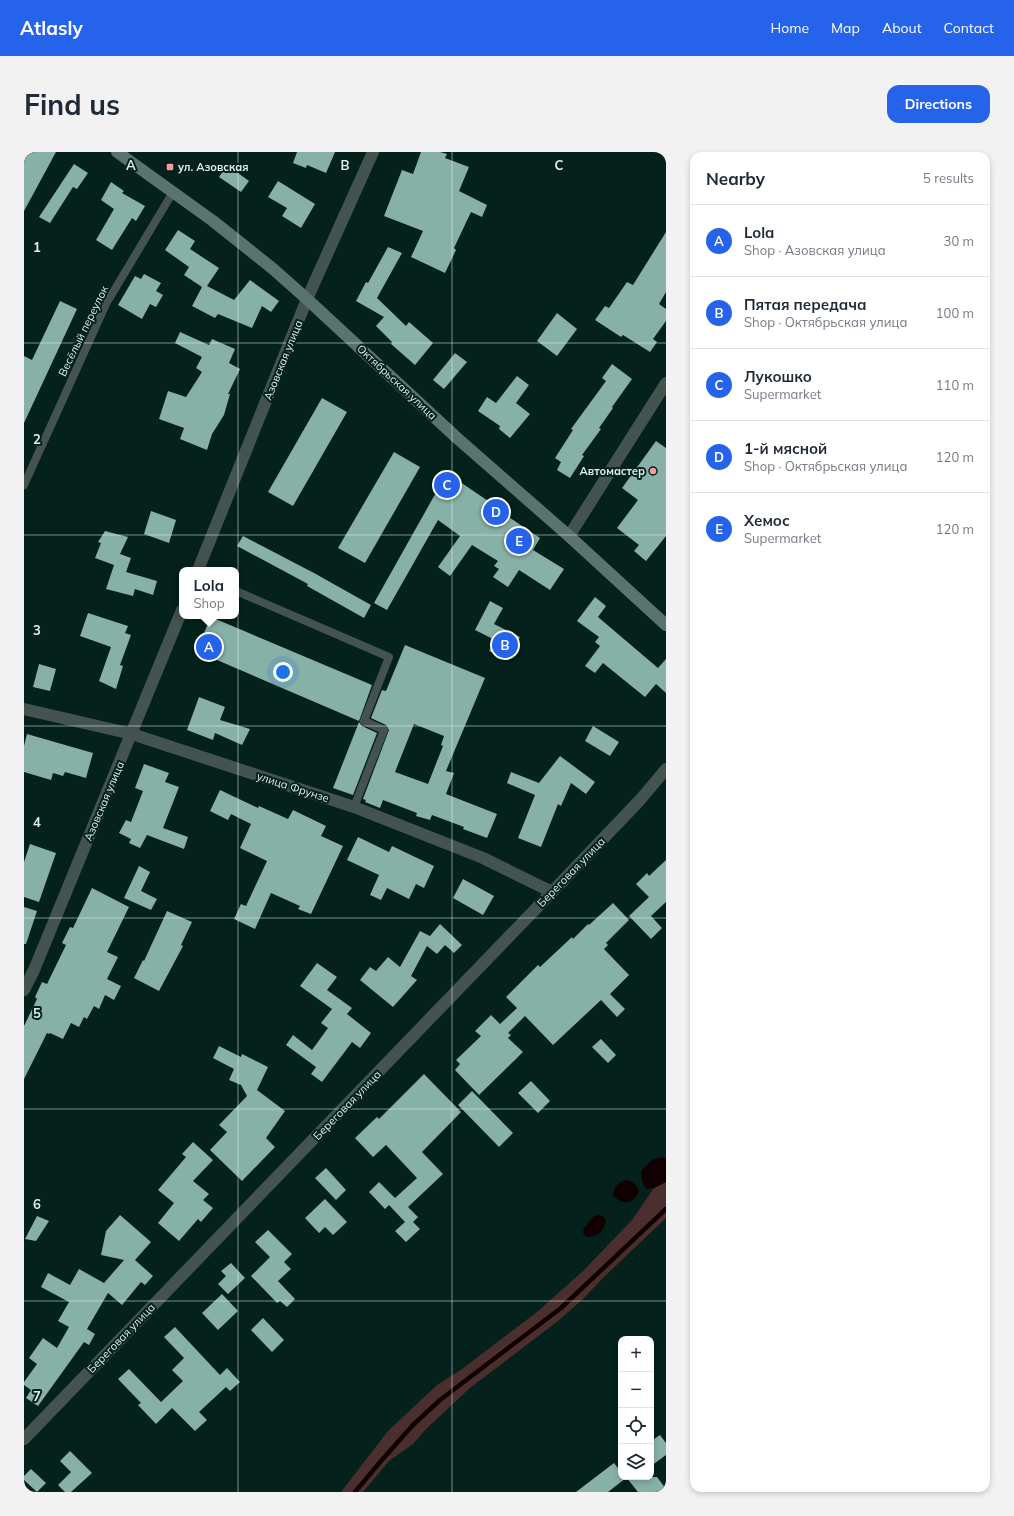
<!DOCTYPE html>
<html lang="en">
<head>
<meta charset="utf-8">
<style>
  body { margin:0; font-family:Mulish,sans-serif; background:#f2f2f3; color:#1f2937 }
  .controls { position:absolute; right:12px; bottom:12px; display:grid; overflow:hidden; border-radius:8px; box-shadow:0 2px 6px #0003 }
  .controls button { width:36px; height:36px; display:grid; place-items:center; padding:0; border:0; border-bottom:1px solid #e0e1e3; background:#fff; color:#1f2937; font:20px sans-serif }
  .you { position:absolute; left:259px; top:520px; width:14px; height:14px; margin:-10px; border:3px solid #fff; border-radius:50%; background:#1a73e8; box-shadow:0 0 0 6px #1a73e833 }
  .badge { display:grid; place-items:center; width:26px; height:26px; border-radius:50%; background:#2563eb; color:#fff; font-size:13px; font-weight:700 }
  .pin { position:absolute; translate:-50% -50%; border:2px solid #fff; box-shadow:0 1px 4px #0006 }
  .popup { position:absolute; left:155px; top:415px; width:60px; height:52px; box-sizing:border-box; display:grid; place-content:center; border-radius:8px; background:#fff; filter:drop-shadow(0 1px 3px #0005); font-size:13px; white-space:nowrap; color:#747a83 }
  .popup b { font-size:15px; color:#1f2937 }
  .popup::after { content:''; position:absolute; left:50%; top:100%; margin-left:-8px; border:8px solid transparent; border-top-color:#fff }
  .list { margin:0; padding:0; list-style:none }
  h2 { display:flex; justify-content:space-between; align-items:center; height:52px; margin:0; padding:0 16px; font-size:17px }
  h2 small { font-size:13px; font-weight:400; color:#747a83 }
  .list li { display:grid; grid-template-columns:26px 1fr auto; gap:12px; align-items:center; box-sizing:border-box; height:72px; padding:0 16px; border-top:1px solid #e0e1e3 }
  .list b { display:block; font-size:15px; white-space:nowrap }
  .list p { margin:0; font-size:13px; white-space:nowrap; color:#747a83 }
  .list em { font-size:13px; font-style:normal; color:#747a83 }
  .icon { flex:none; width:22px; height:22px; fill:none; stroke:currentColor; stroke-width:2; stroke-linecap:round; stroke-linejoin:round }
  .map { position:relative; flex:none; width:642px; height:1340px; overflow:hidden; border-radius:12px }
  header { display:flex; align-items:center; gap:24px; box-sizing:border-box; height:56px; padding:0 20px; background:#2563eb; color:#fff }
  header strong { font-size:19px }
  nav { display:flex; gap:22px; margin-inline-start:auto; font-size:14px }
  .intro { display:flex; align-items:center; justify-content:space-between; box-sizing:border-box; height:96px; padding:0 24px }
  h1 { margin:0; font-size:28px }
  .button { padding:10px 18px; border-radius:12px; background:#2563eb; color:#fff; font-size:14px; font-weight:700 }
  main { display:flex; gap:24px; padding:0 24px }
  aside { flex:1; background:#fff; border-radius:12px; box-shadow:0 2px 6px #0003 }
  .map>svg:first-child { display:block }
</style>
</head>
<body>
<header>
<strong>Atlasly</strong>
<nav><a>Home</a><a>Map</a><a>About</a><a>Contact</a></nav>
</header>
<div class="intro"><h1>Find us</h1><a class="button">Directions</a></div>
<main>
<div class="map">
<svg width="642" height="1340" viewBox="0 0 642 1340">
  <rect width="100%" height="100%" fill="#04211c"/>
  <!-- green -->
  <polygon fill="#4a2f2e" points="642,1030 642,1066 581,1124 559,1147 534,1169 446,1236 401,1278 389,1292 365,1309 339,1340 317,1340 364,1279 413,1233 438,1217 513,1160 559,1119 608,1068 630,1036"/>
  <!-- water -->
  <g fill="#110001">
    <polygon points="638,1005 642,1007 642,1030 630,1036 623,1037 619,1032 617,1019 628,1008"/>
    <path d="M602,1028C609,1029 612,1032 615,1039C611,1052 597,1054 589,1043C591,1034 593,1031 602,1028Z"/>
    <path d="M576,1063L580,1065L582,1070C580,1078 573,1086 563,1085L559,1081L560,1076L570,1064Z"/>
  </g>
  <g fill="none" stroke-linecap="round" stroke-linejoin="round">
    <!-- stream -->
    <polyline stroke="#110001" stroke-width="4.5" points="331,1340 357,1309 389,1273 416,1248 537,1156 642,1057"/>
  </g>
  <!-- building -->
  <g fill="#87b0a7" fill-rule="evenodd">
    <polygon points="0,0 32,0 0,59"/>
    <polygon points="273,0 311,0 302,21 283,13 282,16 269,11"/>
    <polygon points="397,0 416,0 423,2 421,6 445,15 435,39 463,53 458,65 447,60 430,96 432,98 421,121 387,105 399,79 360,64 378,18 389,22"/>
    <polygon points="50,12 64,21 53,37 49,35 26,71 15,65"/>
    <polygon points="203,13 225,29 217,40 195,25"/>
    <polygon points="254,29 291,52 277,76 258,64 263,56 244,45"/>
    <polygon points="87,30 100,39 98,41 121,54 112,69 108,66 88,98 72,88 90,57 77,48"/>
    <polygon points="154,78 171,89 166,97 195,116 183,134 210,148 226,128 255,149 247,160 238,154 228,176 194,162 191,166 168,154 178,135 160,123 165,115 141,98"/>
    <polygon points="642,80 642,140 635,152 642,157 642,169 629,187 633,190 626,200 599,183 597,185 571,168 581,154 585,156 603,130 609,133"/>
    <polygon points="364,95 378,101 353,146 382,174 385,170 409,191 391,213 367,192 368,190 352,174 360,165 332,149 342,130 344,131"/>
    <polygon points="120,122 137,131 132,139 139,143 132,155 126,152 118,167 94,153 111,124 117,127"/>
    <polygon points="36,149 53,157 0,271 0,204 8,208"/>
    <polygon points="533,161 553,177 533,204 513,189"/>
    <polygon points="156,180 185,193 188,187 211,197 205,211 216,217 204,242 206,242 200,263 188,282 183,298 156,287 160,276 135,267 144,239 162,245 178,220 172,216 178,205 151,191"/>
    <polygon points="431,201 443,210 420,237 409,228"/>
    <polygon points="588,212 608,227 588,255 589,256 575,276 577,277 558,303 560,304 546,326 533,318 537,310 531,306 549,278 547,277 582,229 578,226"/>
    <polygon points="493,224 505,233 492,251 506,262 486,286 475,277 476,274 454,259 463,245 472,251"/>
    <polygon points="298,246 323,260 269,354 244,340"/>
    <polygon points="632,289 642,296 642,384 622,409 610,399 615,393 593,376 614,348 598,336"/>
    <polygon points="370,300 396,315 341,411 314,396"/>
    <polygon points="423,321 470,353 471,351 481,358 479,361 516,386 509,398 540,417 526,438 495,418 484,435 469,425 475,417 470,414 474,409 448,393 426,424 414,415 436,384 414,368 363,458 350,451"/>
    <polygon points="127,359 152,368 145,391 120,382"/>
    <polygon points="81,379 104,385 96,402 107,406 102,420 133,429 129,443 111,437 109,444 82,437 90,413 71,406 77,391 74,390"/>
    <polygon points="219,384 290,421 347,453 340,466 283,434 284,432 213,394"/>
    <polygon points="571,445 582,454 574,465 634,516 642,507 642,541 632,532 621,545 579,511 571,521 561,514 576,494 571,490 575,485 553,469"/>
    <polygon points="466,449 479,456 470,472 496,485 484,508 465,499 471,488 451,478"/>
    <polygon points="64,461 104,474 101,481 107,483 96,513 99,514 92,537 75,529 87,495 56,484"/>
    <polygon points="187,465 348,533 335,569 172,499"/>
    <path d="M381,493L461,526L422,619L430,621L422,642L473,662L463,686L439,677L440,675L408,663L406,668L392,664L393,661L359,648L356,656L341,650L342,648L339,647L365,578L362,573L347,566L358,538L362,539ZM390,572L420,584L417,593L419,594L404,632L371,620Z"/>
    <polygon points="15,512 32,517 26,539 9,535"/>
    <polygon points="175,545 201,555 196,568 226,577 218,593 191,581 189,588 163,578"/>
    <polygon points="335,570 338,574 353,581 329,643 309,636"/>
    <polygon points="569,574 595,590 586,604 561,589"/>
    <polygon points="3,582 69,601 62,626 41,620 39,624 29,621 27,628 0,620 0,594"/>
    <polygon points="536,604 571,630 562,642 547,631 537,654 534,652 517,695 494,686 511,643 483,631 487,620 515,631"/>
    <polygon points="120,612 145,621 141,630 155,635 139,676 164,685 160,697 123,683 116,696 105,691 107,687 95,681 102,668 107,670 119,639 111,636"/>
    <polygon points="196,638 234,656 235,654 264,667 269,658 302,674 297,684 319,694 287,762 274,757 276,754 247,741 231,777 210,767 217,752 222,754 243,709 216,696 227,672 207,662 204,668 186,659"/>
    <polygon points="334,685 365,700 368,694 410,714 400,736 392,732 385,747 363,736 357,748 346,743 355,723 323,708"/>
    <polygon points="6,692 32,701 15,750 0,745 0,710"/>
    <polygon points="642,708 642,750 627,764 638,776 627,787 605,764 625,745 612,732 623,721 625,724"/>
    <polygon points="115,714 126,720 117,739 133,747 127,758 100,746"/>
    <polygon points="439,727 470,744 459,763 429,746"/>
    <polygon points="68,736 105,755 83,800 94,805 83,827 97,834 90,848 81,843 75,857 70,854 63,867 60,865 55,875 47,871 39,887 26,881 25,882 23,881 0,927 0,874 13,847 11,845 18,830 23,832 42,793 38,791 46,775 49,776"/>
    <polygon points="589,751 605,768 582,791 584,793 580,797 605,823 586,842 601,857 593,865 577,848 529,893 501,864 484,881 487,883 484,886 499,900 455,943 431,918 436,912 432,908 457,884 451,879 467,863 476,872 493,856 482,845 514,813 516,815 548,785 549,787 564,772 565,773"/>
    <polygon points="0,755 13,759 2,792 0,792"/>
    <polygon points="143,759 168,770 157,793 159,794 135,839 110,826 119,808 120,809"/>
    <polygon points="416,772 438,793 430,801 421,793 413,802 403,794 387,824 393,828 369,855 336,828 346,815 352,819 364,805 376,815 396,779 406,784"/>
    <polygon points="293,811 313,825 303,838 328,856 323,862 347,881 336,896 328,890 298,930 287,922 292,915 262,893 269,883 288,898 304,876 297,871 308,857 276,834"/>
    <polygon points="577,887 592,903 584,911 568,895"/>
    <polygon points="195,894 217,905 218,902 244,915 233,938 261,959 242,986 251,995 218,1029 186,998 203,980 195,973 223,944 217,933 205,928 210,917 189,906"/>
    <polygon points="400,922 437,960 398,1000 419,1022 384,1055 394,1065 389,1070 396,1077 382,1090 371,1079 381,1070 365,1053 361,1057 345,1040 355,1030 371,1046 393,1026 362,993 349,1005 331,986 353,965 355,967"/>
    <polygon points="507,929 526,949 514,961 494,941"/>
    <polygon points="448,939 489,981 475,995 434,953"/>
    <polygon points="169,990 189,1008 169,1029 185,1042 179,1048 189,1056 177,1070 174,1067 155,1089 134,1071 150,1051 134,1038 162,1005 158,1002"/>
    <polygon points="302,1016 322,1038 312,1048 291,1026"/>
    <polygon points="301,1047 323,1070 309,1083 301,1075 295,1081 281,1066"/>
    <polygon points="96,1063 127,1090 111,1108 129,1124 121,1133 117,1130 98,1153 84,1141 63,1177 71,1182 65,1193 60,1190 14,1254 2,1246 7,1238 0,1233 0,1230 13,1212 5,1206 19,1186 33,1196 45,1175 34,1169 45,1150 17,1135 24,1121 46,1133 55,1117 80,1131 100,1108 77,1103 82,1079"/>
    <polygon points="13,1064 25,1069 12,1089 1,1087"/>
    <polygon points="244,1078 268,1102 260,1110 267,1117 254,1129 271,1147 263,1155 256,1149 253,1151 227,1124 246,1105 231,1090"/>
    <polygon points="207,1111 221,1126 204,1142 194,1132 202,1124 197,1119"/>
    <polygon points="198,1142 214,1159 194,1178 178,1161"/>
    <polygon points="239,1166 260,1188 248,1200 227,1178"/>
    <polygon points="151,1175 196,1223 203,1216 216,1230 206,1239 202,1235 175,1260 183,1268 171,1279 148,1256 132,1272 114,1253 117,1251 94,1227 105,1217 137,1250 159,1229 148,1218 160,1206 140,1185"/>
    <polygon points="636,1283 642,1291 642,1303 627,1314 627,1289"/>
    <polygon points="46,1299 68,1321 47,1340 41,1340 34,1333 47,1320 36,1309"/>
    <polygon points="590,1311 597,1320 597,1325 602,1326 584,1340 552,1340"/>
    <polygon points="7,1317 22,1331 13,1340 0,1328 0,1324"/>
    <polygon points="602,1325 633,1325 642,1337 642,1340 614,1340"/>
  </g>
  <g fill="none" stroke-linecap="round" stroke-linejoin="round">
    <!-- lane -->
    <g stroke="#445350" stroke-width="8">
      <polyline points="0,333 82,152 149,40"/>
      <polyline points="212,439 365,505 340,569 360,578 330,655"/>
    </g>
    <!-- street -->
    <g stroke="#445350" stroke-width="12">
      <polyline points="545,384 642,231"/>
      <polyline points="174,418 283,147 349,0"/>
      <polyline points="0,557 108,582 330,655 459,706 528,740"/>
      <polyline points="0,838 10,818 158,458"/>
      <polyline points="0,1287 528,740 616,648 642,617"/>
    </g>
    <!-- secondary -->
    <polyline stroke="#5a736e" stroke-width="12" points="93,0 189,69 248,116 283,147 433,286 545,384 642,473"/>
  </g>
  <!-- grid -->
  <path fill="none" stroke="#dcf0ec" stroke-width="1" stroke-opacity="0.55" d="M214,0V1340M428,0V1340M0,191H642M0,383H642M0,574H642M0,766H642M0,957H642M0,1149H642"/>
  <!-- markers -->
  <g fill="#f59b98" stroke="#04211c" stroke-width="1.5">
    <rect x="142" y="11" width="8" height="8" rx="2"/>
    <circle cx="629" cy="319" r="4"/>
  </g>
  <g text-anchor="middle" stroke-width="4" stroke-linejoin="round" paint-order="stroke">
    <!-- poi labels -->
    <g font-size="11" font-weight="bold" fill="#dcf0ec" stroke="#04211c" text-anchor="start">
      <text x="154" y="19">ул. Азовская</text>
      <text x="621" y="323" text-anchor="end">Автомастер</text>
    </g>
    <!-- street labels -->
    <g font-size="11" fill="#dcf0ec" stroke="#04211c">
      <text transform="translate(59 179) rotate(-64)" y="4">Весёлый переулок</text>
      <text transform="translate(259 208) rotate(-68)" y="4">Азовская улица</text>
      <text transform="translate(373 230) rotate(43)" y="4">Октябрьская улица</text>
      <text transform="translate(269 635) rotate(18)" y="4">улица Фрунзе</text>
      <text transform="translate(80 649) rotate(-67)" y="4">Азовская улица</text>
      <text transform="translate(547 720) rotate(-46)" y="4">Береговая улица</text>
      <text transform="translate(323 953) rotate(-46)" y="4">Береговая улица</text>
      <text transform="translate(97 1186) rotate(-46)" y="4">Береговая улица</text>
    </g>
  </g>
  <g font-size="13" text-anchor="middle" font-weight="bold" fill="#dcf0ec" stroke="#04211c" stroke-width="4" stroke-linejoin="round" paint-order="stroke">
    <text x="107" y="18">A</text>
    <text x="321" y="18">B</text>
    <text x="535" y="18">C</text>
    <text x="13" y="100">1</text>
    <text x="13" y="292">2</text>
    <text x="13" y="483">3</text>
    <text x="13" y="675">4</text>
    <text x="13" y="866">5</text>
    <text x="13" y="1057">6</text>
    <text x="13" y="1249">7</text>
  </g>
</svg>
<div class="controls">
<button>+</button>
<button>−</button>
<button><svg class="icon" aria-label="locate" viewBox="0 0 24 24"><circle cx="12" cy="12" r="6"/><path d="M12 2v4M12 18v4M2 12h4M18 12h4"/></svg></button>
<button><svg class="icon" aria-label="layers" viewBox="0 0 24 24"><path d="M12 4l9 5-9 5-9-5zM3 14l9 5 9-5"/></svg></button>
</div>
<div class="you"></div>
<div class="pin badge" style="left:185px;top:495px">A</div>
<div class="popup"><b>Lola</b>Shop</div>
<div class="pin badge" style="left:481px;top:493px">B</div>
<div class="pin badge" style="left:423px;top:333px">C</div>
<div class="pin badge" style="left:472px;top:360px">D</div>
<div class="pin badge" style="left:495px;top:389px">E</div>
</div>
<aside>
<h2>Nearby<small>5 results</small></h2>
<ul class="list">
<li><span class="badge">A</span><div><b>Lola</b><p>Shop · Азовская улица</p></div><em>30 m</em></li>
<li><span class="badge">B</span><div><b>Пятая передача</b><p>Shop · Октябрьская улица</p></div><em>100 m</em></li>
<li><span class="badge">C</span><div><b>Лукошко</b><p>Supermarket</p></div><em>110 m</em></li>
<li><span class="badge">D</span><div><b>1-й мясной</b><p>Shop · Октябрьская улица</p></div><em>120 m</em></li>
<li><span class="badge">E</span><div><b>Хемос</b><p>Supermarket</p></div><em>120 m</em></li>
</ul>
</aside>
</main>
</body>
</html>
